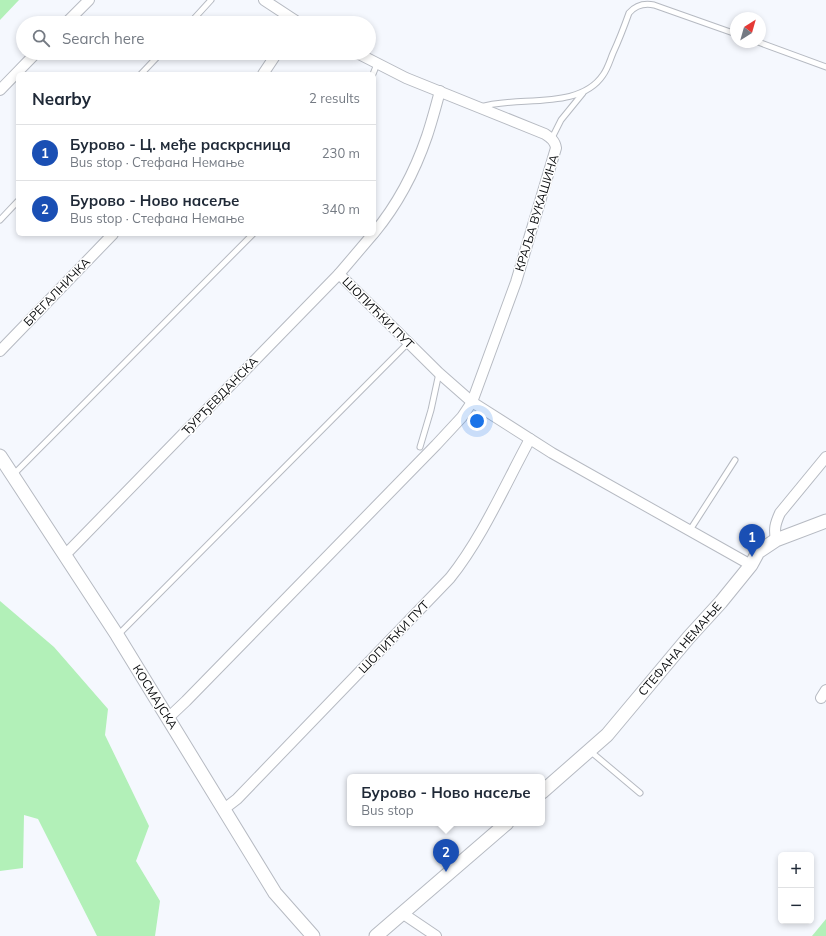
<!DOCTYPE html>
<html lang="en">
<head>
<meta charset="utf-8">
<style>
  body { margin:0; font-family:Mulish,sans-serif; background:#f2f2f3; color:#1f2937 }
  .controls { position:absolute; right:12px; bottom:12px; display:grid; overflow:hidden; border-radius:6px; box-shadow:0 2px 6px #0003 }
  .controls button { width:36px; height:36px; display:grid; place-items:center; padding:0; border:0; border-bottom:1px solid #e0e1e3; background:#fff; color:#1f2937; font:20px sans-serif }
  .compass { position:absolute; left:730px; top:12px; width:36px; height:36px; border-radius:50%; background:#fff; box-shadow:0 2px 6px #0003; rotate:37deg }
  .you { position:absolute; left:477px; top:421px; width:14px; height:14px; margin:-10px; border:3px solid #fff; border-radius:50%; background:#1a73e8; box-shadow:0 0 0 6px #1a73e833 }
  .badge { display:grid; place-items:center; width:26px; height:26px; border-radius:50%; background:#2f756c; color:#fff; font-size:13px; font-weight:700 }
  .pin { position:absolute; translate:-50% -33px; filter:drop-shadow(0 1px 2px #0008) }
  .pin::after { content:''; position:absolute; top:21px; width:14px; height:12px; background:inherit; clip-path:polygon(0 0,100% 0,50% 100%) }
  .popup { position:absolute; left:347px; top:774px; width:198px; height:52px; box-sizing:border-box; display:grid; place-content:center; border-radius:6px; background:#fff; filter:drop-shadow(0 1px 3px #0005); font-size:13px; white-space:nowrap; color:#747a83 }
  .popup b { font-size:15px; color:#1f2937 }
  .popup::after { content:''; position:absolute; left:50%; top:100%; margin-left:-8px; border:8px solid transparent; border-top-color:#fff }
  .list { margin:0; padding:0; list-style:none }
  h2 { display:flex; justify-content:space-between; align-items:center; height:52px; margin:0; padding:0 16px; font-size:17px }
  h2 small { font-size:13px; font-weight:400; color:#747a83 }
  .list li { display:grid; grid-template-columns:26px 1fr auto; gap:12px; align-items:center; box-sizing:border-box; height:56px; padding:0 16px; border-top:1px solid #e0e1e3 }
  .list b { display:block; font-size:15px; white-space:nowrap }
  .list p { margin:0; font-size:13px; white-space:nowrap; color:#747a83 }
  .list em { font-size:13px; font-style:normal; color:#747a83 }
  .icon { flex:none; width:22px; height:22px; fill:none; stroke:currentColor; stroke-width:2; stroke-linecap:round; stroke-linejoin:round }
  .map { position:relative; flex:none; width:826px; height:936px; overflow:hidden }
  .search { position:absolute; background:#fff; box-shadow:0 2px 6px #0003; left:16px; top:16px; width:360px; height:44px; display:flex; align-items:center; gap:10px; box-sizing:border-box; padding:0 14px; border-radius:22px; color:#747a83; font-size:15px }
  .panel { position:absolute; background:#fff; box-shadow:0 2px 6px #0003; left:16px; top:72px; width:360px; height:164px; border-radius:6px }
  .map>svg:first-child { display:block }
</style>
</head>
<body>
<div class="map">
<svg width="826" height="936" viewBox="0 0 826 936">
  <rect width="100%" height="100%" fill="#f5f8fe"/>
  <!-- green -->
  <g fill="#b2f0b8">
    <polygon points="0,0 19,0 0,20"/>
    <polygon points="0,601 54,647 108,709 105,735 149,826 136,861 160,901 155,936 97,936 38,819 24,815 23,868 0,871"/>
    <polygon points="826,919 826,936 812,936"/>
  </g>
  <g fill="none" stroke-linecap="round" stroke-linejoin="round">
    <defs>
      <g id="service">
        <polyline points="190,23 211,0"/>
        <polyline points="758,42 826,67"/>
        <polyline points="141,74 161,53"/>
        <polyline points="373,74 377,64"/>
        <path d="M480,107C517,95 579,111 603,75C608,68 610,60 613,53C619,40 624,27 629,13C636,5 644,3 654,5L736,34"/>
        <polyline points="552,138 561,120 583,93"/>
        <polyline points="0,220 18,201"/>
        <polyline points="420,447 431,410 439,373"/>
        <polyline points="13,475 253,234"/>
        <polyline points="690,530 735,460"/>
        <polyline points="118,635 408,343"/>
        <polyline points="590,751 640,793"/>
      </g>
      <g id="minor">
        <polyline points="264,0 299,23"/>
        <polyline points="66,23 89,0"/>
        <polyline points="263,74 277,53"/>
        <polyline points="0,90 36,53"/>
        <path d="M374,233C398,204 415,171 427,136C432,121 436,106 440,91"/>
        <polyline points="339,274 439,373 472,402 552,453 751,565"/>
        <polyline points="0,351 113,234"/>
        <path d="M776,540C774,529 775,524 780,513L826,457"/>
        <polyline points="65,555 339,274 373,234"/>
        <polyline points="821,698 826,690"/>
        <path d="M168,718L186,701L436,445L462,417L472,402L516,282L556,148C555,141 551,138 545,134L406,78L357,53"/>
        <path d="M224,809L237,799L450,578C482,538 505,485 530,439"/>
        <polyline points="402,913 436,936"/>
      </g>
      <g id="tertiary">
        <polyline points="0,456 117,635 275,893 313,936"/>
        <polyline points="542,792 607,735 689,637 721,602 751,565 758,552 776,540 826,521"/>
        <polyline points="376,936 507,823"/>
      </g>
    </defs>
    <!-- service casing -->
    <use href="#service" stroke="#b6bac2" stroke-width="7"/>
    <!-- minor casing -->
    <use href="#minor" stroke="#b6bac2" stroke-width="12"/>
    <!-- tertiary casing -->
    <use href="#tertiary" stroke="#b6bac2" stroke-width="15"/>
    <!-- service -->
    <use href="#service" stroke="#fff" stroke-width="5"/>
    <!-- minor -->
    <use href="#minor" stroke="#fff" stroke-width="10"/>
    <!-- tertiary -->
    <use href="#tertiary" stroke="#fff" stroke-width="13"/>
  </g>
  <g text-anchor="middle" stroke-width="3" stroke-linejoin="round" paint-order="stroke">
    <!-- street labels -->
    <g font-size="12" fill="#0a0c0e" stroke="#fff">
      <text transform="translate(537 213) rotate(-73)" y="4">КРАЉА ВУКАШИНА</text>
      <text transform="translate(57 292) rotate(-46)" y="4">БРЕГАЛНИЧКА</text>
      <text transform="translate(378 313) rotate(45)" y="4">ШОПИЋКИ ПУТ</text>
      <text transform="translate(220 396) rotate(-46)" y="4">ЂУРЂЕВДАНСКА</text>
      <text transform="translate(394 637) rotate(-46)" y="4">ШОПИЋКИ ПУТ</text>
      <text transform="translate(680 649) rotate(-49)" y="4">СТЕФАНА НЕМАЊЕ</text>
      <text transform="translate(155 697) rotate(58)" y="4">КОСМАЈСКА</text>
    </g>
  </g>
</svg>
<div class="controls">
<button>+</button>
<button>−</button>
</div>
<svg class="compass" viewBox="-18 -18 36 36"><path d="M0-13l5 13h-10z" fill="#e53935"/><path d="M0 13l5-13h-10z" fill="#747a83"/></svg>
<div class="you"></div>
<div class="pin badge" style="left:752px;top:557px;background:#1a4fb4">1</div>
<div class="pin badge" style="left:446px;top:872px;background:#1a4fb4">2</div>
<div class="popup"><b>Бурово - Ново насеље</b>Bus stop</div>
<div class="search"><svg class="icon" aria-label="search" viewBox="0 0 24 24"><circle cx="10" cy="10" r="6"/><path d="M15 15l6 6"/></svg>Search here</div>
<section class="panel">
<h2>Nearby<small>2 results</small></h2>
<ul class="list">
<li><span class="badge" style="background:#1a4fb4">1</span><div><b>Бурово - Ц. међе раскрсница</b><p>Bus stop · Стефана Немање</p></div><em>230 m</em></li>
<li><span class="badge" style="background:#1a4fb4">2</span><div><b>Бурово - Ново насеље</b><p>Bus stop · Стефана Немање</p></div><em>340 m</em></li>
</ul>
</section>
</div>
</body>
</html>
